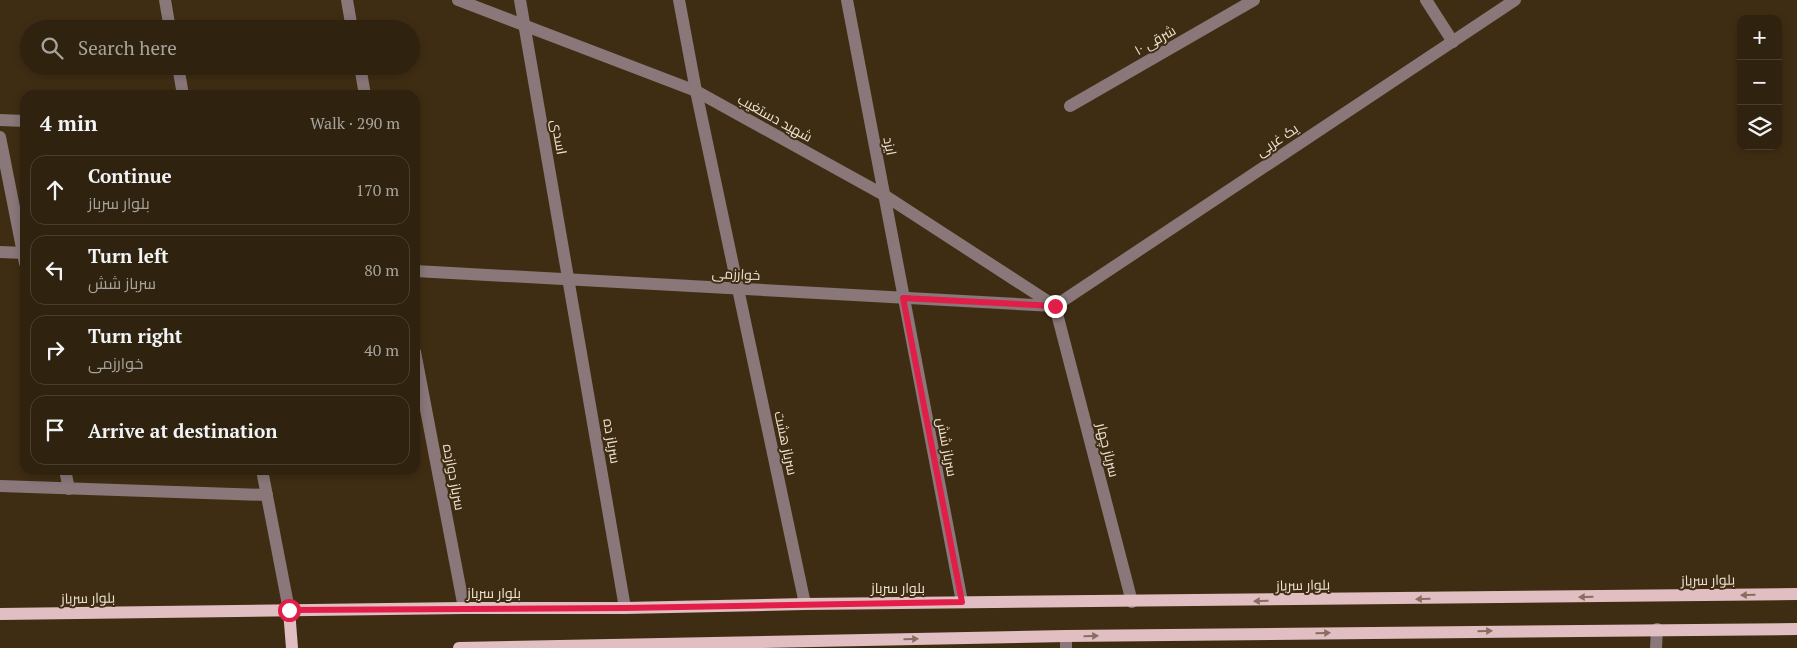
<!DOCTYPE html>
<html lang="en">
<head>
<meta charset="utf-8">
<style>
  body { margin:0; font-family:"PT Serif",Cairo,serif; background:#3b2f1c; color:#f1f3f6 }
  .controls { position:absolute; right:15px; top:15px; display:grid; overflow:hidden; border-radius:10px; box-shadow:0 2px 8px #0003 }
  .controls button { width:45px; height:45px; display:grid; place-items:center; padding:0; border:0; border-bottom:1px solid #4a3f2e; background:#2f220e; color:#f1f3f6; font:25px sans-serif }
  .stop { position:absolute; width:15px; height:15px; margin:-11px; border:4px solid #e11d48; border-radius:50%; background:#fff }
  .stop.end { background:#e11d48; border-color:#fff; box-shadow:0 1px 5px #0008 }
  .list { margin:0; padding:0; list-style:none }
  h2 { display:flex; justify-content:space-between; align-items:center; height:65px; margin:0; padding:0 20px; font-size:21px }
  h2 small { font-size:16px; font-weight:400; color:#a7a49e }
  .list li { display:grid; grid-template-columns:32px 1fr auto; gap:15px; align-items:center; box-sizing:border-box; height:70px; margin:0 10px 10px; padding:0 10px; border:1px solid #4a3f2e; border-radius:15px }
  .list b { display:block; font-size:19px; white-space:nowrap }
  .list p { margin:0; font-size:16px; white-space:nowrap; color:#a7a49e }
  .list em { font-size:16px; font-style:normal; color:#a7a49e }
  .icon { flex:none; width:28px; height:28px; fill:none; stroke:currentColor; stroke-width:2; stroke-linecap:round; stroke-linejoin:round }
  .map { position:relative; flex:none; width:1797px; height:648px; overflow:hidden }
  .search { position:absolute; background:#2f220e; box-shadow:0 2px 8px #0003; left:20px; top:20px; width:400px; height:55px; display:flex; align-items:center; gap:12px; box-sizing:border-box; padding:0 18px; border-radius:28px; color:#a7a49e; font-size:19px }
  .panel { position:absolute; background:#2f220e; box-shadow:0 2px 8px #0003; left:20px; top:90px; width:400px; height:385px; border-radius:15px }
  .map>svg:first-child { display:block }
</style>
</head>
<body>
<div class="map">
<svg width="1797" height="648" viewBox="0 0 1797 648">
  <rect width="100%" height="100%" fill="#3f2d13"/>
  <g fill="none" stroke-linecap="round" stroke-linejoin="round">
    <!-- minor -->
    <g stroke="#897779" stroke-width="12">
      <polyline points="165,0 170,29"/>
      <polyline points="347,0 352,29"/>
      <polyline points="458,0 696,91 884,195 1055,306"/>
      <polyline points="520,0 625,608"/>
      <polyline points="679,0 696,91 805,604"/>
      <polyline points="847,0 962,602"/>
      <polyline points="1426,0 1453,42"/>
      <polyline points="178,66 183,95"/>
      <polyline points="360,66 365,95"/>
      <polyline points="1070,106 1254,0"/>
      <polyline points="0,120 25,121"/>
      <polyline points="0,137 25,263"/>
      <polyline points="0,252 25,253"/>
      <polyline points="415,271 1054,306"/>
      <polyline points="1055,306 1515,0"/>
      <polyline points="1055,306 1132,602"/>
      <polyline points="415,352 464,608"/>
      <polyline points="65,470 69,489"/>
      <polyline points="262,470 289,610"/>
      <polyline points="0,486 267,495"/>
      <polyline points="1066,636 1066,648"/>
      <polyline points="1656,648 1657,629"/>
    </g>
    <!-- major -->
    <g stroke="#e1bec1" stroke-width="12">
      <polyline points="289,610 292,648"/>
      <polyline points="0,614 464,608 625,608 805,604 1797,594"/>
      <polyline points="459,648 1066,636 1797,629"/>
    </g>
  </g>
  <!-- one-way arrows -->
  <defs><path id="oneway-solid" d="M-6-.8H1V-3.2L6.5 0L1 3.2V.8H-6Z" transform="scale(1.25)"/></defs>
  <g fill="#886e61">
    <use href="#oneway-solid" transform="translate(1748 595) rotate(179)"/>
    <use href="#oneway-solid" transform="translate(1586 597) rotate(179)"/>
    <use href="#oneway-solid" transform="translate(1423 599) rotate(179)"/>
    <use href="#oneway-solid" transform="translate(1261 601) rotate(179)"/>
    <use href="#oneway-solid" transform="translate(1485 631) rotate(-1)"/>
    <use href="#oneway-solid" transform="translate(1323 633) rotate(-1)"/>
    <use href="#oneway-solid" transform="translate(1091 636) rotate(-1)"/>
    <use href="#oneway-solid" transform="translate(911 639) rotate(-1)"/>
  </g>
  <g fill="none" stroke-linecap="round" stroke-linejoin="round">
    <!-- route -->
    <polyline stroke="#e11d48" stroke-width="6" points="289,610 625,608 962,602 903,298 1055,306"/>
  </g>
  <g text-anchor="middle" stroke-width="4" stroke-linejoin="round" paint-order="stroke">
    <!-- street labels -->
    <g font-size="14" fill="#ede2d3" stroke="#3f2d13">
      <text transform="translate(1155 40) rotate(-30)" y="5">شرقی ۱۰</text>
      <text transform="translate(775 118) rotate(29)" y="5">شهید دستغیب</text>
      <text transform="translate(559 137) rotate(80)" y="5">اسدی</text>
      <text transform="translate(1277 140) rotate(-34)" y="5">یک غربی</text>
      <text transform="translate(890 146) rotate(79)" y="5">ایزد</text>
      <text transform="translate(736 274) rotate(3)" y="5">خوارزمی</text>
      <text transform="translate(612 441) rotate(80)" y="5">سرباز ده</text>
      <text transform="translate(786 443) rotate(78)" y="5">سرباز هشت</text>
      <text transform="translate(947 447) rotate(79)" y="5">سرباز شش</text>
      <text transform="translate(1108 450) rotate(76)" y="5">سرباز چهار</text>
      <text transform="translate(454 477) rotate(79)" y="5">سرباز دوازده</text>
      <text transform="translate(1708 580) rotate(-1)" y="5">بلوار سرباز</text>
      <text transform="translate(1303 585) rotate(-1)" y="5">بلوار سرباز</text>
      <text x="898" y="593">بلوار سرباز</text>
      <text x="494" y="598">بلوار سرباز</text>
      <text transform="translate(88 598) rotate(-1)" y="5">بلوار سرباز</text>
    </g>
  </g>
</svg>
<div class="controls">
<button>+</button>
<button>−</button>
<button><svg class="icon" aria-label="layers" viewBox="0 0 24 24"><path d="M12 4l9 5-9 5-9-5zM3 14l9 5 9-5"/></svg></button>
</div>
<div class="stop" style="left:289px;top:610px"></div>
<div class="stop end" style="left:1055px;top:306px"></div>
<div class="search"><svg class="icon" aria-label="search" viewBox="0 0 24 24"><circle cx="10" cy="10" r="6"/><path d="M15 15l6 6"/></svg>Search here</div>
<section class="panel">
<h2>4 min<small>Walk · 290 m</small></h2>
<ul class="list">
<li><svg class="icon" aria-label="ahead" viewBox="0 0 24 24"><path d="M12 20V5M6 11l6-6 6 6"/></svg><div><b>Continue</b><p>بلوار سرباز</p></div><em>170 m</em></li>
<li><svg class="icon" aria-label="left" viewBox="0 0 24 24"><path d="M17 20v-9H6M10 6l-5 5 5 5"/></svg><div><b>Turn left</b><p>سرباز شش</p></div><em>80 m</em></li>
<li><svg class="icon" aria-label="right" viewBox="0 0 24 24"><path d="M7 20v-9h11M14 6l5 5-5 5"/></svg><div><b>Turn right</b><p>خوارزمی</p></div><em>40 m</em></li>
<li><svg class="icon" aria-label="arrive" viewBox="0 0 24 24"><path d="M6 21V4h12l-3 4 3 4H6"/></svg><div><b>Arrive at destination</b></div></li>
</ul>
</section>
</div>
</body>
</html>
